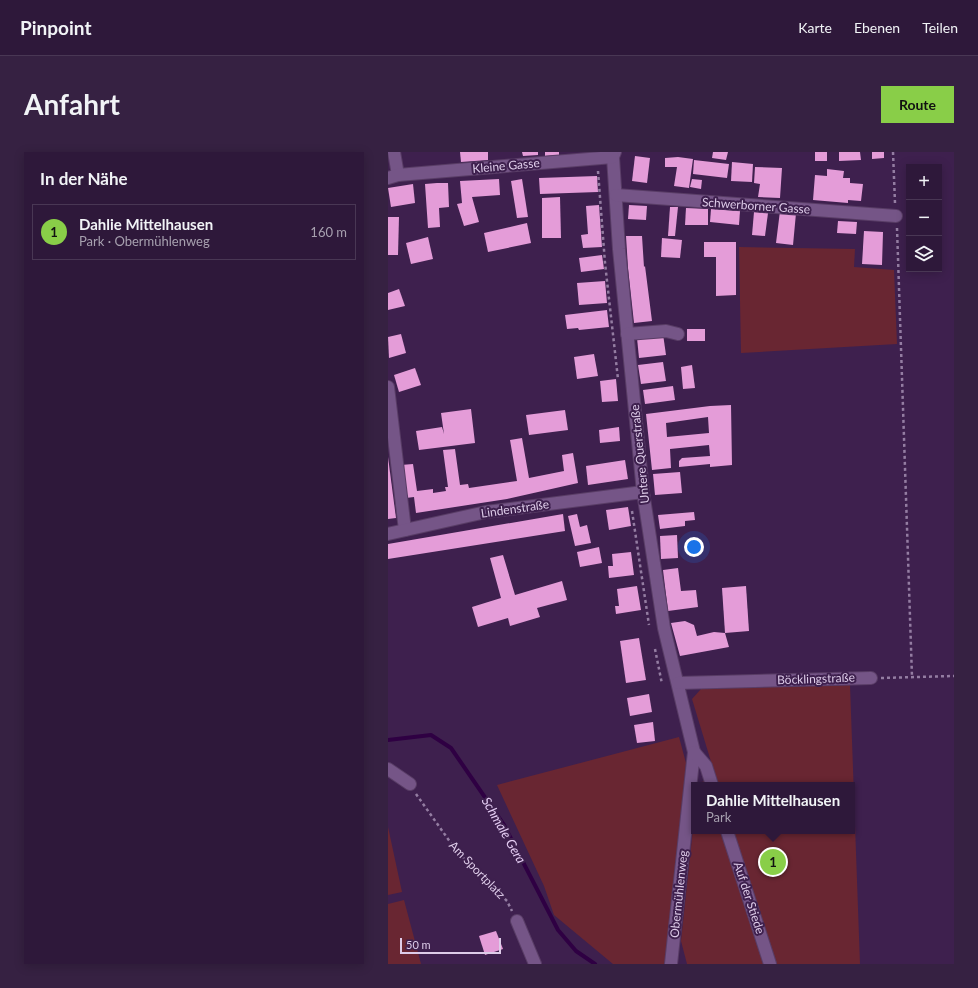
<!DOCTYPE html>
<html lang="de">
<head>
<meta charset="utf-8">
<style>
  body { margin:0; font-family:Lato,sans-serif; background:#362142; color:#f1f3f6 }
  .controls { position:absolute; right:12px; top:12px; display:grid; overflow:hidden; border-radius:0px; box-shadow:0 2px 10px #0003 }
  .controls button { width:36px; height:36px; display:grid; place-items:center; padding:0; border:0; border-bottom:1px solid #493754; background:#2e183a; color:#f1f3f6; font:20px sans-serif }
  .scale { position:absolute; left:12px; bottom:10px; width:101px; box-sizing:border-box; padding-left:4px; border:2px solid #decce9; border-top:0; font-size:11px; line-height:14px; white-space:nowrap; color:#decce9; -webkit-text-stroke:3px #3e204e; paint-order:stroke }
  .you { position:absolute; left:306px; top:395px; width:14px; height:14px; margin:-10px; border:3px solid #fff; border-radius:50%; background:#1a73e8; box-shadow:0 0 0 6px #1a73e833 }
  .badge { display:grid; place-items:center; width:26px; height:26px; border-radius:50%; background:#89ce48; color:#111; font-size:13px; font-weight:700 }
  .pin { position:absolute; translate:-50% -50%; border:2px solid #fff; box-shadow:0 1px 4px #0006 }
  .popup { position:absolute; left:303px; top:630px; width:164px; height:52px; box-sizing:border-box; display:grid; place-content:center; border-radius:0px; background:#2e183a; filter:drop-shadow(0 1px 3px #0005); font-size:13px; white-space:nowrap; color:#a7a0af }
  .popup b { font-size:15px; color:#f1f3f6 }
  .popup::after { content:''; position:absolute; left:50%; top:100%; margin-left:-8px; border:8px solid transparent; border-top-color:#2e183a }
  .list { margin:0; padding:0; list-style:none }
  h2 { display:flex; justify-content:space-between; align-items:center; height:52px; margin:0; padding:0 16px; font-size:17px }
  h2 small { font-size:13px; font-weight:400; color:#a7a0af }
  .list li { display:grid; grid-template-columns:26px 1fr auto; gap:12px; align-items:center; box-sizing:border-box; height:56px; margin:0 8px 8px; padding:0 8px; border:1px solid #493754; border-radius:0px }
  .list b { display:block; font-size:15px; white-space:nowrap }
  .list p { margin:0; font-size:13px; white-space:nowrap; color:#a7a0af }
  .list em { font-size:13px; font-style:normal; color:#a7a0af }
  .icon { flex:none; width:22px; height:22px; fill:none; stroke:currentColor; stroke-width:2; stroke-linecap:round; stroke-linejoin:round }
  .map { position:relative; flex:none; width:566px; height:812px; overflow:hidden; border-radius:0px }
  header { display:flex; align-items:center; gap:24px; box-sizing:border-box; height:56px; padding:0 20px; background:#2e183a; border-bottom:1px solid #493754 }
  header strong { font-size:19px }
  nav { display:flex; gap:22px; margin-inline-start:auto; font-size:14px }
  .intro { display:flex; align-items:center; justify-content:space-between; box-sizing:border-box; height:96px; padding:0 24px }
  h1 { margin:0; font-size:28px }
  .button { padding:10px 18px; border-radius:0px; background:#89ce48; color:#111; font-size:14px; font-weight:700 }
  main { display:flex; gap:24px; padding:0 24px }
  aside { flex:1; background:#2e183a; border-radius:0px; box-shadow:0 2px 10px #0003 }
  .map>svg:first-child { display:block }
</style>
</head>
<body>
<header>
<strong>Pinpoint</strong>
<nav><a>Karte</a><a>Ebenen</a><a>Teilen</a></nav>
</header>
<div class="intro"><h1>Anfahrt</h1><a class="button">Route</a></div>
<main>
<aside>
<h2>In der Nähe<small></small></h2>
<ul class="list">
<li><span class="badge">1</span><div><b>Dahlie Mittelhausen</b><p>Park · Obermühlenweg</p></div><em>160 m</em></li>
</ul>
</aside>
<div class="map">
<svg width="566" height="812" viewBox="0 0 566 812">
  <rect width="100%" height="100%" fill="#3e204e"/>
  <!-- green -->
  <g fill="#692632">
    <polygon points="351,95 467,97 466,115 506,118 509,192 353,201"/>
    <polygon points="462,533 472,812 299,812 293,789 306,668 306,679 464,679 464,633 310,633 310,631 328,626 304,547 313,537"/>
    <polygon points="291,585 298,611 278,812 225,812 166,763 156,734 109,633"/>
    <polygon points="0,675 14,740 0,743"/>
    <polygon points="16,748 33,812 0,812 0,752"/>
  </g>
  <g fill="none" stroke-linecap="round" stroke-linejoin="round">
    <!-- stream -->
    <polyline stroke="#2f0043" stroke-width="4" points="0,588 43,583 63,596 116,673 170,778 188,799 207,812"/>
  </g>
  <!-- building -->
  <g fill="#e49cd8" fill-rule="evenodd">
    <polygon points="72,0 100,0 100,8 73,10"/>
    <polygon points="134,0 150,0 150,3 135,4"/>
    <polygon points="157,0 171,0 171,3 157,4"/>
    <polygon points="325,0 340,0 338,8 324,6"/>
    <rect x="427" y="0" width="12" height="9"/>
    <polygon points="451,0 472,0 473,8 451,9"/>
    <polygon points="484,0 496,0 496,6 484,7"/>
    <polygon points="247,4 262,6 259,31 244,29"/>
    <polygon points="290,5 305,7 301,36 286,34 289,15 277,15 277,6"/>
    <polygon points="306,8 341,12 339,26 305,22"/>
    <polygon points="344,10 365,12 364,30 343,29"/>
    <polygon points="367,15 394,16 392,46 370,45 372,32 366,31"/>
    <polygon points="439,17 456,19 455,26 462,26 462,31 475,32 473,49 460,48 460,51 425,48 427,23 439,24"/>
    <polygon points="209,24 210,40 152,42 151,26"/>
    <polygon points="111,27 112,43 84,45 91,70 76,74 69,52 74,51 72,29"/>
    <polygon points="134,27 140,65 129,66 123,29"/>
    <polygon points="304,27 314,28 313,37 302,35"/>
    <polygon points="49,31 60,31 61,55 51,56 52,75 40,76 37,32"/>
    <polygon points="25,32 27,51 3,55 0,36"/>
    <polygon points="172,45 173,86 154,86 154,46"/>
    <polygon points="211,53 214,95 195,96 193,83 200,82 198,54"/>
    <polygon points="241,53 259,54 258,68 240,67"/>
    <polygon points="282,55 290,55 287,84 280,84"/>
    <polygon points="298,56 320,57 320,73 297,73"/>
    <polygon points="323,57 352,59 351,73 322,70"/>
    <polygon points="392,59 408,61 405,93 388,91"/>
    <polygon points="366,60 380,61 377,84 364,83"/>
    <polygon points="0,65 11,65 10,103 0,103"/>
    <polygon points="450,69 469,70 468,82 449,81"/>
    <polygon points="139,71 143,91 100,100 96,81"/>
    <polygon points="476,79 495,80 494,113 474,112"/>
    <polygon points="238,84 254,84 256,115 257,114 264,169 246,171 240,116"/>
    <polygon points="40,85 45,107 23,112 18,91"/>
    <polygon points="274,86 294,88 292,106 273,105"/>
    <polygon points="316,90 348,90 348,143 328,144 328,105 316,105"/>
    <polygon points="214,103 216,117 193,120 191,106"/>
    <polygon points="217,129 219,151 191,153 189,131"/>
    <polygon points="11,137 17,154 0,158 0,141"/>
    <polygon points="219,158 221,175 191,178 190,176 179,177 177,163"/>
    <rect x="299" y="177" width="18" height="12"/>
    <polygon points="13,182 18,201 1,206 0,185"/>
    <polygon points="275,182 278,203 251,206 249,186"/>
    <polygon points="206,202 210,224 189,227 186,205"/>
    <polygon points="275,210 278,229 253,232 250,213"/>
    <polygon points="304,213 307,236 295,237 293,215"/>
    <polygon points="27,216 33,233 11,240 6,223"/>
    <polygon points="228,227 230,249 214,250 212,229"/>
    <polygon points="285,234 287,248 257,252 255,238"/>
    <path d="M343,253L344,313L322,315V312L291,315V309L294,306L322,304L321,293L282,297L283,316L264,318L258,262L322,254ZM320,265L321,281L279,285L278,271Z"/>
    <polygon points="83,257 87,291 31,298 28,279 54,275 56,282 53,261"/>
    <polygon points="177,258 180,278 141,283 138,263"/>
    <polygon points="231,275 232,289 212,291 211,278"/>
    <polygon points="134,286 141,326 176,319 174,303 185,301 190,331 119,347 28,361 26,345 18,346 13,313 25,312 29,339 45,337 45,341 58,339 57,335 60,335 55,298 67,297 72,333 80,332 81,336 129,329 122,288"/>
    <polygon points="0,305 8,366 0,367"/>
    <polygon points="237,308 240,327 200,333 198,314"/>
    <polygon points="292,320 294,341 267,343 265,322"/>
    <polygon points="240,355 243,374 221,378 218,358"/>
    <polygon points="306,360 307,368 297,369 297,374 272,377 270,363"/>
    <polygon points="175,362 177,379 0,407 0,392"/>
    <polygon points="189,362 192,375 199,373 203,391 187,394 180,364"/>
    <polygon points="289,383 290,406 273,407 272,384"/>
    <polygon points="211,395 214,411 192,415 189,400"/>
    <polygon points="243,400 246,423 221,426 220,414 225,414 224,402"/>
    <polygon points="115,403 127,443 174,429 179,448 149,456 152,465 122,474 120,466 90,475 84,455 113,446 102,406"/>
    <polygon points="290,416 293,439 308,438 310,455 280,459 275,418"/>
    <polygon points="249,434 253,458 228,462 227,454 231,454 229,437"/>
    <polygon points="358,434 361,479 337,481 334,436"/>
    <polygon points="297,469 306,473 309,484 326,480 337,481 341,495 292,504 283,471"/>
    <polygon points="251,486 258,528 238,531 232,489"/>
    <polygon points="261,542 264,560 242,564 239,546"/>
    <polygon points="265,570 267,589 249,591 246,573"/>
    <polygon points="108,779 115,797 97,803 91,784"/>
  </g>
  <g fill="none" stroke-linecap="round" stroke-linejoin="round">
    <defs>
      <g id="minor">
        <polyline points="6,0 10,23"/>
        <polyline points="227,0 225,5 231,97 255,340 276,476 306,600 283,812"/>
        <polyline points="0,26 10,23 225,5"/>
        <polyline points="228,43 508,64"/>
        <polyline points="239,182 278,179 290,182"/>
        <polyline points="0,235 17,378"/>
        <polyline points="0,382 98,360 255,340"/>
        <polyline points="290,531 483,526"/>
        <polyline points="306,600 318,614 324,633"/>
        <polyline points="0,617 22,632"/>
        <polyline points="339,679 382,812"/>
        <polyline points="129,769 147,812"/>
      </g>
    </defs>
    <!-- minor casing -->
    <use href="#minor" stroke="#593d66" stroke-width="14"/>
    <!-- path -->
    <g stroke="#947da2" stroke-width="2.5" stroke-dasharray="3 3" stroke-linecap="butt">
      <polyline points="505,0 507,51"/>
      <polyline points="210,19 217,111 230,227"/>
      <polyline points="509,76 524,525"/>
      <polyline points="244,359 261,473"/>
      <polyline points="267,497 274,532"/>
      <polyline points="493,526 566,524"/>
      <polyline points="28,642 70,701 119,749 124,759"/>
    </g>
    <!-- minor -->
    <use href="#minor" stroke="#755587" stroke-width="12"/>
  </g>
  <g text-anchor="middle" stroke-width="4" stroke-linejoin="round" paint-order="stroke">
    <!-- street labels -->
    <g font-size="12" fill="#decce9" stroke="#3e204e">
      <text transform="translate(118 14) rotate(-5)" y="4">Kleine Gasse</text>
      <text transform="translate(368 54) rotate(4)" y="4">Schwerborner Gasse</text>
      <text transform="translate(252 302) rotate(-96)" y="4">Untere Querstraße</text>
      <text transform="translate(127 357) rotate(-8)" y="4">Lindenstraße</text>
      <text transform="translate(428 527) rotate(-2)" y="4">Böcklingstraße</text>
      <text transform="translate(89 718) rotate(46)" y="4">Am Sportplatz</text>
      <text transform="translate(291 742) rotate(-84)" y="4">Obermühlenweg</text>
      <text transform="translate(361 746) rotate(72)" y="4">Auf der Stiede</text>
    </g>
    <!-- water labels -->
    <g font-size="13" font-style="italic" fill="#e6cef5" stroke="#3e204e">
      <text transform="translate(116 678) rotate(60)" y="5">Schmale Gera</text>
    </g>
  </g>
</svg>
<div class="controls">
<button>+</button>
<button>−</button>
<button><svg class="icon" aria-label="layers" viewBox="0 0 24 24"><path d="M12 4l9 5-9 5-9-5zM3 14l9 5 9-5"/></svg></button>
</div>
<div class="scale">50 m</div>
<div class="you"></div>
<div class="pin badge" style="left:385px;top:710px">1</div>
<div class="popup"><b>Dahlie Mittelhausen</b>Park</div>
</div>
</main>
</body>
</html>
